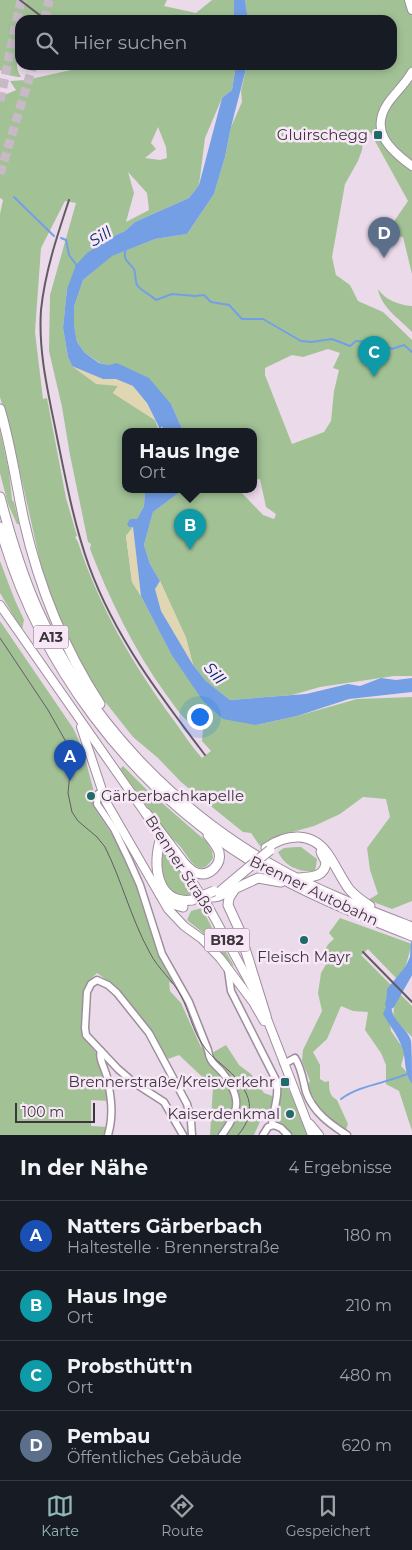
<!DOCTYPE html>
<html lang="de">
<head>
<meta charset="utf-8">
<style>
  body { margin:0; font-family:Montserrat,sans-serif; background:#20242c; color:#f1f3f6 }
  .scale { position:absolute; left:15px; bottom:12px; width:80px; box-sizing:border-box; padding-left:5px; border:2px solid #3d373d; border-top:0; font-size:14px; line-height:18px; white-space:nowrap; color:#3d373d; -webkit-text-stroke:4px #f8e7f7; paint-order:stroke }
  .you { position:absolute; left:199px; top:716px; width:18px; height:18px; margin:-12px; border:4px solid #fff; border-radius:50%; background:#1a73e8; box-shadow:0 0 0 8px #1a73e833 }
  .badge { display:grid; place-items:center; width:32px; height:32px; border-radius:50%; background:#92b6b6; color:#fff; font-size:16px; font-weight:700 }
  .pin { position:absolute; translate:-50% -41px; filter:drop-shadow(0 1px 2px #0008) }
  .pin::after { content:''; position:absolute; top:26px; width:18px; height:15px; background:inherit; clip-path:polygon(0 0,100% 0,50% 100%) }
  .popup { position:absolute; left:122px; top:428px; width:135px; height:65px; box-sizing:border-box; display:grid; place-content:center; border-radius:10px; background:#171b24; filter:drop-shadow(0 1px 4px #0005); font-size:16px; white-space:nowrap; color:#9ea1a6 }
  .popup b { font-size:19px; color:#f1f3f6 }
  .popup::after { content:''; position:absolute; left:50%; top:100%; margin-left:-10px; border:10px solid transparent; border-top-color:#171b24 }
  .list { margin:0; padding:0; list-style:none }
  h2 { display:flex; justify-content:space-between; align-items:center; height:65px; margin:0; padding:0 20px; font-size:21px }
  h2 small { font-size:16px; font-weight:400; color:#9ea1a6 }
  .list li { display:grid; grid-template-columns:32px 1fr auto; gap:15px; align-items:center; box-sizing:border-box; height:70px; padding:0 20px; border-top:1px solid #363941 }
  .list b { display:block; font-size:19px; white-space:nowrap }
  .list p { margin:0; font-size:16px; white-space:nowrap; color:#9ea1a6 }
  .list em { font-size:16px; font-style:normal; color:#9ea1a6 }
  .icon { flex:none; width:28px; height:28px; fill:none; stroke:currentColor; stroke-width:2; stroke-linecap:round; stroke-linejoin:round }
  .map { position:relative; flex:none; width:412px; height:1135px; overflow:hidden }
  .search { position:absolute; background:#171b24; box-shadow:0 2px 8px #0003; left:15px; right:15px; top:15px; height:55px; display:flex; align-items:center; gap:12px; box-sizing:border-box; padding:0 18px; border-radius:15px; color:#9ea1a6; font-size:19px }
  .sheet { height:345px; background:#171b24 }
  nav { display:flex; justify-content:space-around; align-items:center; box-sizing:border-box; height:70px; border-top:1px solid #363941; background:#171b24; font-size:14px; color:#9ea1a6 }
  nav a { display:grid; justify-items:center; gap:2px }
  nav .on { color:#92b6b6 }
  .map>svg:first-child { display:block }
</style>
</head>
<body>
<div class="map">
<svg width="412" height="1135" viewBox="0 0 412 1135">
  <rect width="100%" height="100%" fill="#ebdaea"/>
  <!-- green -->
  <g fill="#a2c296" fill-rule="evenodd">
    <path d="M0,0H167L164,6L196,13L212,0H234V15L236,20H20C20,29 21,40 20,49C18,62 14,65 21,77C13,77 7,75 0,70Z"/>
    <path d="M245,0H412V274L403,237L384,236L408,201L370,132L364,133L362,150L358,161L345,184L332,257L336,275L350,285L358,301L383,312L412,340V676H394L320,687L292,695L230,700L206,681L193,665L186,638L160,581L150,564L144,545L153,512L184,489H241L240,491L263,515L274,519L276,514L266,507L260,479L254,480V431H183L171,404L109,365L100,363L85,353L77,342L74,325V307L83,280L111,256L155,239L187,234L214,194L225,157L231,127L242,102L241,91L247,65H392V20H248ZM328,349L340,353L333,368L339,370L334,391L331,421L324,432L292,444L265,375V368L292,355L303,357Z"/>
    <path d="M75,65H236L232,90L222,98L205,138L199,185L189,198L135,222L125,231L114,236L67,289L63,328L68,357L72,366L118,386L113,393L155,420L159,431H126V489H145L144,506L133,527L126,536L132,582L141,596L171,654L256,725L297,716L357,699L412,697V901L392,909L368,900L378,894L370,870L367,848L390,817L386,799L363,797L340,814L314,826L285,834L260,846L251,833L243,832L181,782L158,758L133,737L95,689L76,656L57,611L42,570L13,441L0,397V214L3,200L0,198V97L16,90L10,81L26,80L80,68ZM158,127L166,147L167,158L160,160L145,158L156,149L151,143ZM128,172L147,193L149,210L126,222L134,193ZM65,201L76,203L50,295L49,351L62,407L70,455L88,542L91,544L90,549C110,600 133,648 165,693C176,707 185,725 203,729L202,741L211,751L202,758C191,746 182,731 172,718C132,663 99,606 78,542L75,537L77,536L66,498L47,398L43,399L35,332L41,248Z"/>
    <path d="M378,289C385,300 399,305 412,306V332C399,318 382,309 378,289Z"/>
    <polygon points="0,430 9,472 12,500 14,502 19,524 17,524 8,504 0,473"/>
    <polygon points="0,561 14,598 24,620 22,630 0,593"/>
    <path d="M0,621L73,728L82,747L94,792L93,806L127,857L141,888L146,915L180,988L169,982L170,991L181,1003L201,1047L210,1054L226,1045L239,1065L251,1074L264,1093L275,1097L269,1114L265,1113L263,1115L254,1135H210L213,1087L179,1055L168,1059C148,1027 129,995 97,973L87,983L82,998V1034L100,1058L108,1101L91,1100V1126L107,1127L104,1135H0Z"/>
    <path d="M123,766L146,789L207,842L212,851L213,858C198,883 188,854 178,844C175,841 171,838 168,836L120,769Z"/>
    <path d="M162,844L182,869L197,895C163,905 156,869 162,844Z"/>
    <path d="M296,847H301L317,859L315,872C299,871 286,868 278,852L284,848Z"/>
    <polygon points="202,908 212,928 234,966 233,966 202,932 187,920 191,911"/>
    <path d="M340,918L412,944L405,968L397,979L368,949L361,955L391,985L388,1007L391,1031L405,1051L401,1066L412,1078V1131L399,1091L386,1084V1065L381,1053L365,1030L368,1012L353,1011L341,1006L327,1039L313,1052L320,1065V1079L325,1082L329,1081C329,1089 329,1096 337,1100L348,1124L345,1132L337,1126L314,1103L315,1099L310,1095L307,1086L310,1081L302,1061L303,1050L322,1011L318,993L321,973L328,961C323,951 325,946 334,939L329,933Z"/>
    <polygon points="399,993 412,1006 412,1037 393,1018 395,996"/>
    <polygon points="284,1083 288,1088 309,1135 291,1135 286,1127 275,1119 279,1091"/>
  </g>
  <!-- sand -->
  <g fill="#e0d6b2">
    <polygon points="72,366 103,379 116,379 133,386 147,403 155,420 113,393 118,386 96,384"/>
    <polygon points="133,527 141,596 132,582 126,536"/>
    <polygon points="160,581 186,638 193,665 161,611 154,589"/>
  </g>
  <!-- water -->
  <g fill="#749fe4">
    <polygon points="234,0 245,0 248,20 236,20 234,16"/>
    <polygon points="236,65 247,65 231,127 225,157 214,194 187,234 155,239 112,256 83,280 74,307 74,325 77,342 85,353 99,363 109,365 117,363 149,378 171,404 183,431 166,431 161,426 161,431 159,431 159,427 147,403 133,386 116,379 103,379 72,366 68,357 63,328 67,289 76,265 87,253 114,236 125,231 135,222 189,198 199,185 222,98 232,90"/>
    <polygon points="145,489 151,489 150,492 155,489 184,489 153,512 144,545 150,564 160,581 155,589 161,611 193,665 206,681 230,700 306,694 348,684 360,686 381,678 396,680 412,678 412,692 349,699 297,716 256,725 223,719 203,701 171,654 141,596 133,527 129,527 127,524 130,519 137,519 144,506"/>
    <path d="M412,920V974C401,986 384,1001 395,1018C400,1026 408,1031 411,1041C412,1053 412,1071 412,1084C404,1073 406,1062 403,1050C399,1037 390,1026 383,1014L386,1007L387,989L406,966L410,957Z"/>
  </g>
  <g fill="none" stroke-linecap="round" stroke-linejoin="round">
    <!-- stream -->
    <g stroke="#749fe4" stroke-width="2">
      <polyline points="14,197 54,236"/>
      <polyline points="61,238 66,240 69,255 78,267"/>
      <path d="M126,249C122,259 128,262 134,269C136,274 135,281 137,285C140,290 151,295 156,300L172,294L195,296L204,295L211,302L229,305L242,319H263L301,341L311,342L332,339L350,346L356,341C368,342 381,343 392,349L404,345L412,352"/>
      <path d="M341,1099C361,1084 390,1083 412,1072"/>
    </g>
    <!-- river -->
    <polyline stroke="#749fe4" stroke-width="10" points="390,1004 412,965"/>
    <!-- highway-tunnel -->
    <g stroke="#c8b9c7" stroke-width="9" stroke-dasharray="9 4.5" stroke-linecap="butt">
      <polyline points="45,20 49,0"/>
      <polyline points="0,101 21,0"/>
      <polyline points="0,174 33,65"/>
    </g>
    <defs>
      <g id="minor">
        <path d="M102,792L98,794L97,804L114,829L128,858L140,885L162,954L189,1002L208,1050C210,1063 214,1063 222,1072C242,1097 240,1111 222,1135"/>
        <path d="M228,970L231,991L276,1080C280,1095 273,1110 272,1125"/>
        <polyline points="101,1051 86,1035 85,1028 87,992 91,984 97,980 108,985 117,993 149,1033 187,1104 191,1121 192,1135"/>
        <path d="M284,1064L295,1058C302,1069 303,1081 306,1092C313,1112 330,1124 347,1135"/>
        <path d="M108,1135C114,1115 111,1096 107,1077C105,1068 98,1058 101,1051L118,1069L133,1082L164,1102L183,1135"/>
        <polyline points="263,1135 268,1127 274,1125 281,1128 288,1135"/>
      </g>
      <g id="major">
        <polyline points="409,0 412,10"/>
        <path d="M412,72C406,83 396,92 388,103C369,131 390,150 412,166"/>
        <polyline points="0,605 148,817"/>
        <polyline points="81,727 106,802 168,909 184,926 202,939 220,958 253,1002 264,1021"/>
        <polyline points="180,863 208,906 257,996"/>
        <polyline points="264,1011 312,1135"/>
        <polyline points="310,1124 319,1135"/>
      </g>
      <g id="highway">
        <path d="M0,409C11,445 16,484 24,521C39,587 63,647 100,704"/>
        <path d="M0,497C10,535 21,572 37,608C85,716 171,808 274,866C317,891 365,909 412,927"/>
        <path d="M0,527C38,663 128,784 248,859C299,891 356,914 412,936"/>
        <path d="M146,813L184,863C188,867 191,871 197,873C209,877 222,865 219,852C217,846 212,840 208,835"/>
        <path d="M161,838C152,863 156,905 192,900"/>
        <path d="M266,848C286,834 311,831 327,853C335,864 341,878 349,889C355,896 362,901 370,906"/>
        <path d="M299,878C312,877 325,877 326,862L321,852"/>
        <polyline points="234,890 229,898 228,905 239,929 266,1016"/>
        <polyline points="160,894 172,904 183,907"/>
        <polyline points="216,895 248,868"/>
        <polyline points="213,897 219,896 258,878 281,882"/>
      </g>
    </defs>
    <!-- minor casing -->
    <use href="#minor" stroke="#9e8e9d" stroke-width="9"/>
    <!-- major casing -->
    <use href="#major" stroke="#9e8e9d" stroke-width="10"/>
    <!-- highway casing -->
    <use href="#highway" stroke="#9e8e9d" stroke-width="11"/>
    <!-- minor -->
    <use href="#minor" stroke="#fff" stroke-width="6"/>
    <!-- major -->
    <use href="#major" stroke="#fff" stroke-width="8"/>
    <!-- highway -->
    <use href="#highway" stroke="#fff" stroke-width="9"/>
    <!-- tram -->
    <path stroke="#635b63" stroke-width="1" d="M0,638L48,710L65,740L71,762L68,793L72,812L78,821L97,837L105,847C122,881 131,919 150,953C158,969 173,980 181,996C189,1011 192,1028 201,1042C212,1062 237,1071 246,1093C253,1107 249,1123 238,1135"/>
    <!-- rail -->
    <g stroke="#635b63" stroke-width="2">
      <polyline points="20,0 46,20"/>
      <path d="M69,200C57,236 45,272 41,310C38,353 49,396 57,437C66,481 74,524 89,566C115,637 160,696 205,755"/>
      <polyline points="363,952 412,1002"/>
    </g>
    <defs>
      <g id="highway-bridge">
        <polyline points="248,868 270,850"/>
        <polyline points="192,900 214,891"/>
      </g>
    </defs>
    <!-- highway-bridge casing -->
    <use href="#highway-bridge" stroke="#9e8e9d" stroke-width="11" stroke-linecap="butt"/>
    <!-- highway-bridge -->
    <use href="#highway-bridge" stroke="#fff" stroke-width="9"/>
  </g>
  <!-- markers -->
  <g fill="#1f6b67" stroke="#f8e7f7" stroke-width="2">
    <rect x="373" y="130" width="10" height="10" rx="2.5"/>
    <circle cx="91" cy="796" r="5"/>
    <circle cx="304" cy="940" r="5"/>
    <rect x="280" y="1077" width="10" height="10" rx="2.5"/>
    <circle cx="290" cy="1114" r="5"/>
  </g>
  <g text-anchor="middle" stroke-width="5" stroke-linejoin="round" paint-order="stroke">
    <!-- shield labels -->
    <g fill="#f8e7f7" stroke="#756c75" stroke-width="1">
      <rect x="33.5" y="625.5" width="35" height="23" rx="4"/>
      <rect x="204.5" y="928.5" width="45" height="23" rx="4"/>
    </g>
    <g font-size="14" font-weight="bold" fill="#3d373d">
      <text x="51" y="642">A13</text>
      <text x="227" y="945">B182</text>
    </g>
    <!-- poi labels -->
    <g font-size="15" fill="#3d373d" stroke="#f8e7f7" text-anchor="end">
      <text x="368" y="140">Gluirschegg</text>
      <text x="101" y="801" text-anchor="start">Gärberbachkapelle</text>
      <text x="304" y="962" text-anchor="middle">Fleisch Mayr</text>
      <text x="275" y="1087">Brennerstraße/Kreisverkehr</text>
      <text x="280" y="1119">Kaiserdenkmal</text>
    </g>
    <!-- street labels -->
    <g font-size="15" fill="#3d373d" stroke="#f8e7f7">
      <text transform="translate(180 865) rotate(57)" y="5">Brenner Straße</text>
      <text transform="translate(314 891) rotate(26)" y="5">Brenner Autobahn</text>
    </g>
    <!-- water labels -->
    <g font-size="16" font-style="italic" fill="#022a66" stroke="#f8e7f7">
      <text transform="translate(100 236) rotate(-31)" y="6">Sill</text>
      <text transform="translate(215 673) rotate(49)" y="6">Sill</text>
    </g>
  </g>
</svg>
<div class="scale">100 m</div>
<div class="you"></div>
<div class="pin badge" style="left:70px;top:781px;background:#1a4fb4">A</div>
<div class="pin badge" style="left:190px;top:550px;background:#0f9aa8">B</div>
<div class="popup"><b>Haus Inge</b>Ort</div>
<div class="pin badge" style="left:374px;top:377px;background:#0f9aa8">C</div>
<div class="pin badge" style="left:384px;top:258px;background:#5c6f8a">D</div>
<div class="search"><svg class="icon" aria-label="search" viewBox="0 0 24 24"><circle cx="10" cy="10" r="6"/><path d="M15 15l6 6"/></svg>Hier suchen</div>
</div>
<section class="sheet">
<h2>In der Nähe<small>4 Ergebnisse</small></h2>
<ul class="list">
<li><span class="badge" style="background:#1a4fb4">A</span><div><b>Natters Gärberbach</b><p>Haltestelle · Brennerstraße</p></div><em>180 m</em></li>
<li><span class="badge" style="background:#0f9aa8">B</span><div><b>Haus Inge</b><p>Ort</p></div><em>210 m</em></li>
<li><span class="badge" style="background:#0f9aa8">C</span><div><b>Probsthütt'n</b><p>Ort</p></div><em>480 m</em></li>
<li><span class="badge" style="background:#5c6f8a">D</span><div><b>Pembau</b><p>Öffentliches Gebäude</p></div><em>620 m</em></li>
</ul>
</section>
<nav>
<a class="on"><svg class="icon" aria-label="map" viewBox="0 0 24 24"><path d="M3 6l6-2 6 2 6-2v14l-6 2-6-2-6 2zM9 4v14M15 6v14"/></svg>Karte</a>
<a><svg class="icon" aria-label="directions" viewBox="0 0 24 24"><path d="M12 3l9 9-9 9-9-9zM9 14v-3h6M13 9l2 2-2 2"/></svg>Route</a>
<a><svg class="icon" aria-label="saved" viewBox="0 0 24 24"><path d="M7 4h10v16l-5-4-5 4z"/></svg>Gespeichert</a>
</nav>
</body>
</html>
